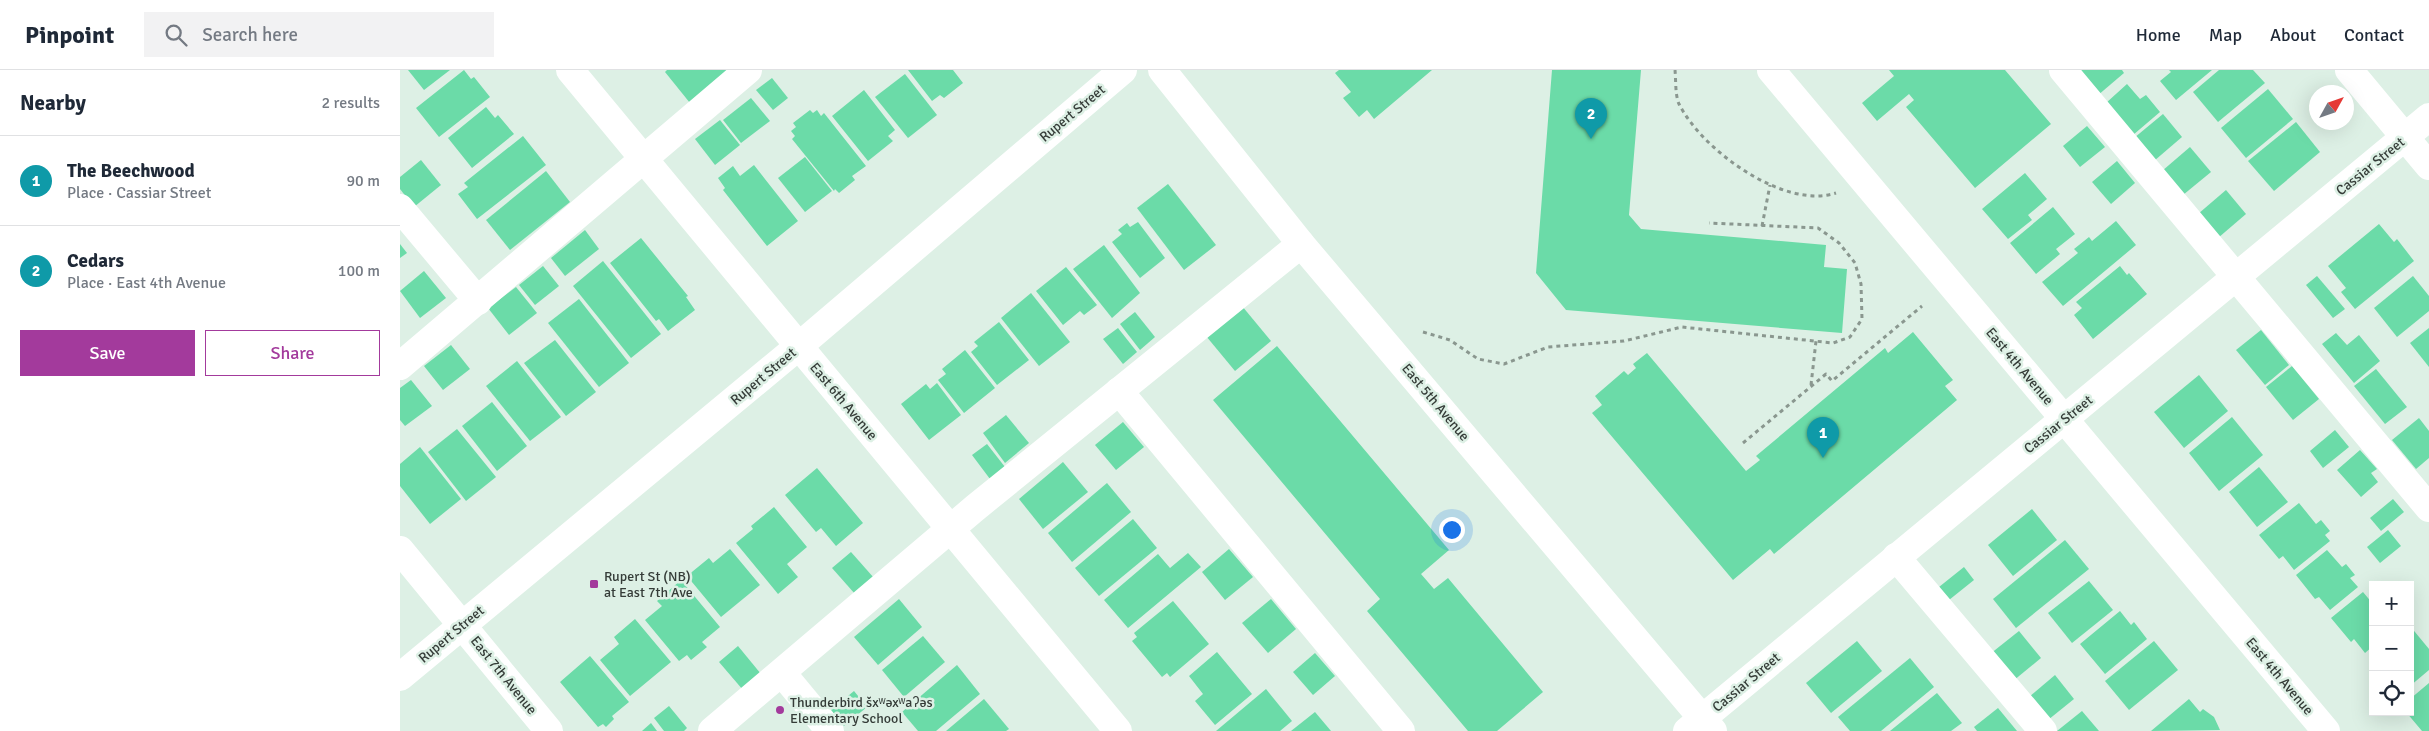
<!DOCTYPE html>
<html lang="en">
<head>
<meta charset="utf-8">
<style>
  body { margin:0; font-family:Signika,sans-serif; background:#f2f2f3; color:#1f2937 }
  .controls { position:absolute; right:15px; bottom:15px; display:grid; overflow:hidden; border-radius:0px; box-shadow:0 5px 20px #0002 }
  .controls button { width:45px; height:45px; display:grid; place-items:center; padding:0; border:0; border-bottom:1px solid #e0e1e3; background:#fff; color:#1f2937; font:25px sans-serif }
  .compass { position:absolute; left:1909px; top:15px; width:45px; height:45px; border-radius:50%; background:#fff; box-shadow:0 5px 20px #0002; rotate:50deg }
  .you { position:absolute; left:1051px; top:459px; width:18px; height:18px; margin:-12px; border:4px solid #fff; border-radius:50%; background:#1a73e8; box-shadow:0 0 0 8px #1a73e833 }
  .badge { display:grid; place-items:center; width:32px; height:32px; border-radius:50%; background:#a33a9c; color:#fff; font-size:16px; font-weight:700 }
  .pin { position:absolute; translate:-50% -41px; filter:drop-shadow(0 1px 2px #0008) }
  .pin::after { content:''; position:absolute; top:26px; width:18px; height:15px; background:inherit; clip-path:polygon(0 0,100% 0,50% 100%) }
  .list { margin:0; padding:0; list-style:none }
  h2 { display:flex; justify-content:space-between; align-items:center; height:65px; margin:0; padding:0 20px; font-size:21px }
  h2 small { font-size:16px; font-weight:400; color:#747a83 }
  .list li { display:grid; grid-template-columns:32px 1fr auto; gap:15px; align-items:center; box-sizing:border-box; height:90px; padding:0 20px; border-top:1px solid #e0e1e3 }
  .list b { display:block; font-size:19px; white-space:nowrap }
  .list p { margin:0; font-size:16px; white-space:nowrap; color:#747a83 }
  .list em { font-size:16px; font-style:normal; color:#747a83 }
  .actions { display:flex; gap:10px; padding:15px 20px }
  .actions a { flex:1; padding:11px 0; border:1px solid #a33a9c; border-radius:0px; text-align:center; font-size:18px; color:#a33a9c }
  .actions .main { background:#a33a9c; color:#fff }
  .icon { flex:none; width:28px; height:28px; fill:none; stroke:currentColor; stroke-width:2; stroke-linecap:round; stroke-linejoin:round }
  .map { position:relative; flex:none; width:2029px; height:661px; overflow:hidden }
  header { display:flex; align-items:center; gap:30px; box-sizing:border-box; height:70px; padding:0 25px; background:#fff; border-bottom:1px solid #e0e1e3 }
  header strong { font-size:24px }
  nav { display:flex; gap:28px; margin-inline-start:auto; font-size:18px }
  .search { width:350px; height:45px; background:#f2f2f3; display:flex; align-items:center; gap:12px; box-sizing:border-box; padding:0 18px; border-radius:0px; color:#747a83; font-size:19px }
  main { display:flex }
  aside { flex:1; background:#fff }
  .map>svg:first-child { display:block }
</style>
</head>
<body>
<header>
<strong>Pinpoint</strong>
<div class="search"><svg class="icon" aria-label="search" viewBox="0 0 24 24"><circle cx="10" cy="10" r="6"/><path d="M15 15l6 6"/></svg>Search here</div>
<nav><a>Home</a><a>Map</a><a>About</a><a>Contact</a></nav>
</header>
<main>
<aside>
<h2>Nearby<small>2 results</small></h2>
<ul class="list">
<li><span class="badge" style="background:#0f9aa8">1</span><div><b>The Beechwood</b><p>Place · Cassiar Street</p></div><em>90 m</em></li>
<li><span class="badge" style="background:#0f9aa8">2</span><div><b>Cedars</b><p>Place · East 4th Avenue</p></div><em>100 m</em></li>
</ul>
<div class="actions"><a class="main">Save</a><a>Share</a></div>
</aside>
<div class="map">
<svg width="2029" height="661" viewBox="0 0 2029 661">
  <rect width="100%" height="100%" fill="#ddf0e5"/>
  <!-- building -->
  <g fill="#6bdba8">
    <polygon points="8,0 50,0 24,20"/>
    <polygon points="64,0 71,9 74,7 90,27 39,67 16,38"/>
    <polygon points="267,0 330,0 290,33 265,2"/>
    <polygon points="508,0 553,0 563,13 544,28 540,25 532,31"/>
    <polygon points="939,0 1032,0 974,49 967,40 959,47 943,28 951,22 935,3"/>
    <polygon points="1152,0 1241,0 1229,145 1241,159 1426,175 1424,197 1447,199 1442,263 1166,240 1136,203"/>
    <polygon points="1489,0 1605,0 1651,54 1575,118 1506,37 1514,30 1509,24 1477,51 1462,33 1494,6"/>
    <polygon points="1678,0 1722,0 1724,3 1697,26"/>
    <polygon points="1769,0 1812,0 1776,30 1760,11 1771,2"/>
    <polygon points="1819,0 1853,0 1865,13 1818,52 1793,22"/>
    <polygon points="505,4 537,45 508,68 475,27"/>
    <polygon points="372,8 388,28 373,40 356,20"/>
    <polygon points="1727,14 1740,29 1746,25 1760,42 1733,65 1706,33"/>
    <polygon points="1868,19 1893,49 1846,88 1821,58"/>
    <polygon points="464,20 495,60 488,66 493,71 468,91 432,46"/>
    <polygon points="351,28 370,51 341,73 323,50"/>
    <polygon points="86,37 95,48 98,45 114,64 72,98 48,68"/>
    <polygon points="410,40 413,43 417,40 421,46 424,43 466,96 452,106 455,110 439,123 435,119 434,121 392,69 395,66 391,61 396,57 393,53"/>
    <polygon points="1763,44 1782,67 1754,91 1734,68"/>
    <polygon points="320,50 340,75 315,95 295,69"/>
    <polygon points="1896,52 1920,82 1874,121 1848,91"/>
    <polygon points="1687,56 1705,77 1680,97 1663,76"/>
    <polygon points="123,66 146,95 77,149 58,124 68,117 64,113"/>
    <polygon points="1790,77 1811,102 1783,125 1762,101"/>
    <polygon points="405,87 432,121 405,142 378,108"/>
    <polygon points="21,90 41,115 14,137 0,119 0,107"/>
    <polygon points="1717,91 1735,113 1711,134 1692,112"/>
    <polygon points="354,95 398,151 367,176 323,120 325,118 318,108 333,96 340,106"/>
    <polygon points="146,101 170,132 110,180 86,150"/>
    <polygon points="1625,103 1647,129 1628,145 1632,150 1608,169 1582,139"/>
    <polygon points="768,114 816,175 784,200 737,138"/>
    <polygon points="1826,120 1846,144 1818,168 1798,144"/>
    <polygon points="1653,137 1675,164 1656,179 1660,184 1636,204 1610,173"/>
    <polygon points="1716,151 1736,175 1663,236 1642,212 1678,183 1674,179 1689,167 1692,171"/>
    <polygon points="738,152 765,188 740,208 712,172 722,164 718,160 727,153 730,157"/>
    <polygon points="1979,154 1994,172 1997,169 2014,191 1955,239 1941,222 1946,218 1928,196"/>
    <polygon points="185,160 199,179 165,206 151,188"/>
    <polygon points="241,168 288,226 286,227 295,240 268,261 259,249 256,251 210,193"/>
    <polygon points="0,174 7,183 0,188"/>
    <polygon points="704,175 740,223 712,248 673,199"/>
    <polygon points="203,191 261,264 231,288 173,216"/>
    <polygon points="143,196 159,216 135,235 119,215"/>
    <polygon points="1720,196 1727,205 1729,203 1747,224 1693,269 1674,245 1682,238 1676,232"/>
    <polygon points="666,197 697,235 684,245 680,241 663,255 636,221"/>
    <polygon points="24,201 46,228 20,248 0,221"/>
    <polygon points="1917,206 1945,239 1933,248 1906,215"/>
    <polygon points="2013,206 2029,226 2029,241 1997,267 1974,238"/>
    <polygon points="116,217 137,243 109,265 88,238"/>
    <polygon points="631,223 670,272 639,296 601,248"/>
    <polygon points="179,229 229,293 199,317 148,253"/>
    <polygon points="842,236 871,271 835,301 806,266"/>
    <polygon points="735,242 755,267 740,280 720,254"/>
    <polygon points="599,252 629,290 597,315 571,282 578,276 574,272"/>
    <polygon points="718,258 737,282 723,294 703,269"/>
    <polygon points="2029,258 2029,297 2010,273"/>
    <polygon points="1861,260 1889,295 1865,315 1836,280"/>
    <polygon points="1513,262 1553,310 1545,316 1557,330 1374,484 1370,479 1333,510 1192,343 1202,335 1195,326 1224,301 1228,305 1236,298 1233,294 1247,283 1346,401 1360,390 1356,386 1485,278 1488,283"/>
    <polygon points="1936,263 1947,275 1959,265 1980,291 1954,313 1922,274"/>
    <polygon points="155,270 196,322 166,346 124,293"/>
    <polygon points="51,275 70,299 43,320 24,296"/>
    <polygon points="877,276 1049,480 1021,504 1034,519 1048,508 1143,622 1097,661 1068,661 967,541 980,529 813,330"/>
    <polygon points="565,280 595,318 564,343 538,310 546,304 542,299"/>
    <polygon points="117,291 161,347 130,371 86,316"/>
    <polygon points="1892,296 1919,329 1893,350 1866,317"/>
    <polygon points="1976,299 2007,337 1985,354 1954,316"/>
    <polygon points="1799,305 1828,341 1784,378 1754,342"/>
    <polygon points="11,310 32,336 5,356 0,350 0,318"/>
    <polygon points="537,313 561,345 529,370 501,334 526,314 530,319"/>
    <polygon points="92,332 127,376 97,401 62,356"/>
    <polygon points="606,345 629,373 605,393 583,363"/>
    <polygon points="1832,347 1863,385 1819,421 1789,383"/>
    <polygon points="2019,348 2029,361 2029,388 2016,399 1992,370"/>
    <polygon points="723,352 744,377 716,400 695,375"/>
    <polygon points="57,359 96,407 66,431 28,382"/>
    <polygon points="1935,360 1949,377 1923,398 1910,381"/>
    <polygon points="587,374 605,397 590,409 572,385"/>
    <polygon points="20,377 61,429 30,454 0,416 0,394"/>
    <polygon points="1960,380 1977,399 1971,403 1978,412 1961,427 1937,400"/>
    <polygon points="663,392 688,422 643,459 619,429"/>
    <polygon points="1859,397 1888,432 1857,457 1829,422"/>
    <polygon points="417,398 463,453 436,476 421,458 416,462 385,425"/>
    <polygon points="707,413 731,442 672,492 648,463"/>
    <polygon points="1993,429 2004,442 1981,461 1970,448"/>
    <polygon points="1899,433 1916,454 1921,450 1930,461 1925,465 1930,471 1894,500 1883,486 1879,489 1859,465"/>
    <polygon points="374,437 407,477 387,494 398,507 378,524 336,473 353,459 351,456"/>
    <polygon points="1632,439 1657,470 1613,506 1588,475"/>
    <polygon points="733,449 757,478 699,526 675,498"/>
    <polygon points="1988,460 2001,476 1980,493 1967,477"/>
    <polygon points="1665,470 1689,499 1616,558 1593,529"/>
    <polygon points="330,479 360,515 321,547 287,506 309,488 313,493"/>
    <polygon points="829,479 853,507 825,530 802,502"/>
    <polygon points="1927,480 1942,497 1946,494 1955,505 1950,508 1958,517 1930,540 1919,527 1915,529 1896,505"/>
    <polygon points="451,482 474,508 455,524 432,498"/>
    <polygon points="788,483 801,497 728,558 704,530 758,484 770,498"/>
    <polygon points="1564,497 1574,510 1544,534 1534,521"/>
    <polygon points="281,510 320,557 302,572 307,577 291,590 287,585 279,591 245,550 262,536 257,531"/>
    <polygon points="1689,511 1713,540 1672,573 1648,543"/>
    <polygon points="1963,522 1973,534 1973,576 1965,583 1954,569 1951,572 1931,548"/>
    <polygon points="499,529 522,557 478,595 454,567"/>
    <polygon points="871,529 896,559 868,583 842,553"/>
    <polygon points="773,531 809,574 770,607 767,603 762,607 732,571 737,567 734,563"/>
    <polygon points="1720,541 1731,555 1734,552 1747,569 1705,604 1680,574"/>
    <polygon points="235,549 271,592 230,626 200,590 219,574 214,567"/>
    <polygon points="2010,556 2029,579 2029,600 2010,616"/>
    <polygon points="1619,561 1641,588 1613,611 1590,584"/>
    <polygon points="523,566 545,592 504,627 482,600"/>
    <polygon points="1457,571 1482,601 1431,643 1406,613"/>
    <polygon points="1754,571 1778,600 1729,640 1705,611"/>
    <polygon points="338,576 361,604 343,620 319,592"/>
    <polygon points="817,582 852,624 815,655 795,631 803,624 789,606"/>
    <polygon points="915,583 935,606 913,625 893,602"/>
    <polygon points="190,586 229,632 212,646 214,649 206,657 203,654 198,657 160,612"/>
    <polygon points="1510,588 1534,617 1481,661 1450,661 1438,647"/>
    <polygon points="557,595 580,624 536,661 518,661 502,642"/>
    <polygon points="1655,605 1674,629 1648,650 1629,627"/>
    <polygon points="2029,613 2029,661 2022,661 2006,642 2010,642 2010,629"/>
    <polygon points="866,619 892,651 880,661 816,661"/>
    <polygon points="454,621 467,637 444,656 431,640"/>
    <polygon points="1537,623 1562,653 1551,661 1490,661"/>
    <polygon points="584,629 609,659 606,661 546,661"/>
    <polygon points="1789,629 1800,642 1803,639 1814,647 1820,660 1751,661"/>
    <polygon points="269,636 287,658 284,661 264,661 254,648"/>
    <polygon points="1598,638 1617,661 1577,661 1574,657"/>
    <polygon points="1682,641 1699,661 1657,661"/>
    <polygon points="915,642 931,661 891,661"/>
    <polygon points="251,653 257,661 242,661"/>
  </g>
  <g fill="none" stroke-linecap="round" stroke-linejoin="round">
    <!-- path -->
    <g stroke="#8a978f" stroke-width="3" stroke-dasharray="4 4" stroke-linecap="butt">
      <path d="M1275,0C1276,10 1275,25 1279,34C1302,80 1384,140 1436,123"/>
      <polyline points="1362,156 1370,115"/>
      <polyline points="1023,262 1050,270 1078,289 1104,294 1148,277 1224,271 1282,257 1433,273 1450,267 1462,249 1461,214 1455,193 1439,173 1418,158 1309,153"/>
      <polyline points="1411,315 1416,271"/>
      <polyline points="1343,373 1426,304 1432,311 1522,236"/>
    </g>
    <!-- minor -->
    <g stroke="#fff" stroke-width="28">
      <polyline points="170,0 718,661"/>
      <polyline points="762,0 901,174 1313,661"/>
      <polyline points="1371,0 1926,661"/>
      <polyline points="1663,0 2029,438"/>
      <polyline points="1949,0 2029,96"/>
      <polyline points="0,138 78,231"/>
      <polyline points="0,296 348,0"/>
      <polyline points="719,321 1001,661"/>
      <polyline points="0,480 149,661"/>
      <polyline points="1496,487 1643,661"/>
      <polyline points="382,603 430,661"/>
      <polyline points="312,661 575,438 901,174"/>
      <polyline points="1287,661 2029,47"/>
    </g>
    <!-- major -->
    <polyline stroke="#fff" stroke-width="28" points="0,607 399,276 723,0"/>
  </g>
  <!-- markers -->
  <g fill="#a33a9c" stroke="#ddf0e5" stroke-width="2">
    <rect x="189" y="509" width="10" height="10" rx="2.5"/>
    <circle cx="380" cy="640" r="5"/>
  </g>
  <g text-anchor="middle" stroke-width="5" stroke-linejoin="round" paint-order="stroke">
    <!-- street labels -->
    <g font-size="14" fill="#353c38" stroke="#ddf0e5">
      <text transform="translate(672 43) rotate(-40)" y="5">Rupert Street</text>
      <text transform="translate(1970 96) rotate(-39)" y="5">Cassiar Street</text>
      <text transform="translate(1620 296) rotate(50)" y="5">East 4th Avenue</text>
      <text transform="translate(363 306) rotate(-40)" y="5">Rupert Street</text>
      <text transform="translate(444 331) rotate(50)" y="5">East 6th Avenue</text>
      <text transform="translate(1036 332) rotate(50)" y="5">East 5th Avenue</text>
      <text transform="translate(1658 354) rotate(-39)" y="5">Cassiar Street</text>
      <text transform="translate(51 564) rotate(-40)" y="5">Rupert Street</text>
      <text transform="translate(104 605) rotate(51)" y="5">East 7th Avenue</text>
      <text transform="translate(1880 606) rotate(50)" y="5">East 4th Avenue</text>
      <text transform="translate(1346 612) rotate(-40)" y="5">Cassiar Street</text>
    </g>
    <!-- poi labels -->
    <g font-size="14" fill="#353c38" stroke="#ddf0e5" text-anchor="start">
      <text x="204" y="511">Rupert St (NB)<tspan x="204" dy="16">at East 7th Ave</tspan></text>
      <text x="390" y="637">Thunderbird šxʷəxʷaʔəs<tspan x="390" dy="16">Elementary School</tspan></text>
    </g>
  </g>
</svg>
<div class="controls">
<button>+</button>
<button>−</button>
<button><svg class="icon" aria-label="locate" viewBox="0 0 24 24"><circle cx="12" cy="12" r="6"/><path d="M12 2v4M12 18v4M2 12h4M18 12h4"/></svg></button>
</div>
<svg class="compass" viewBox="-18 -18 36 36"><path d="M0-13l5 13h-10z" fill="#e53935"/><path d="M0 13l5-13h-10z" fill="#747a83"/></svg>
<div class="you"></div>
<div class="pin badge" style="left:1423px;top:388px;background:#0f9aa8">1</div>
<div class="pin badge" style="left:1191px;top:69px;background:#0f9aa8">2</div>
</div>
</main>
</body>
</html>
